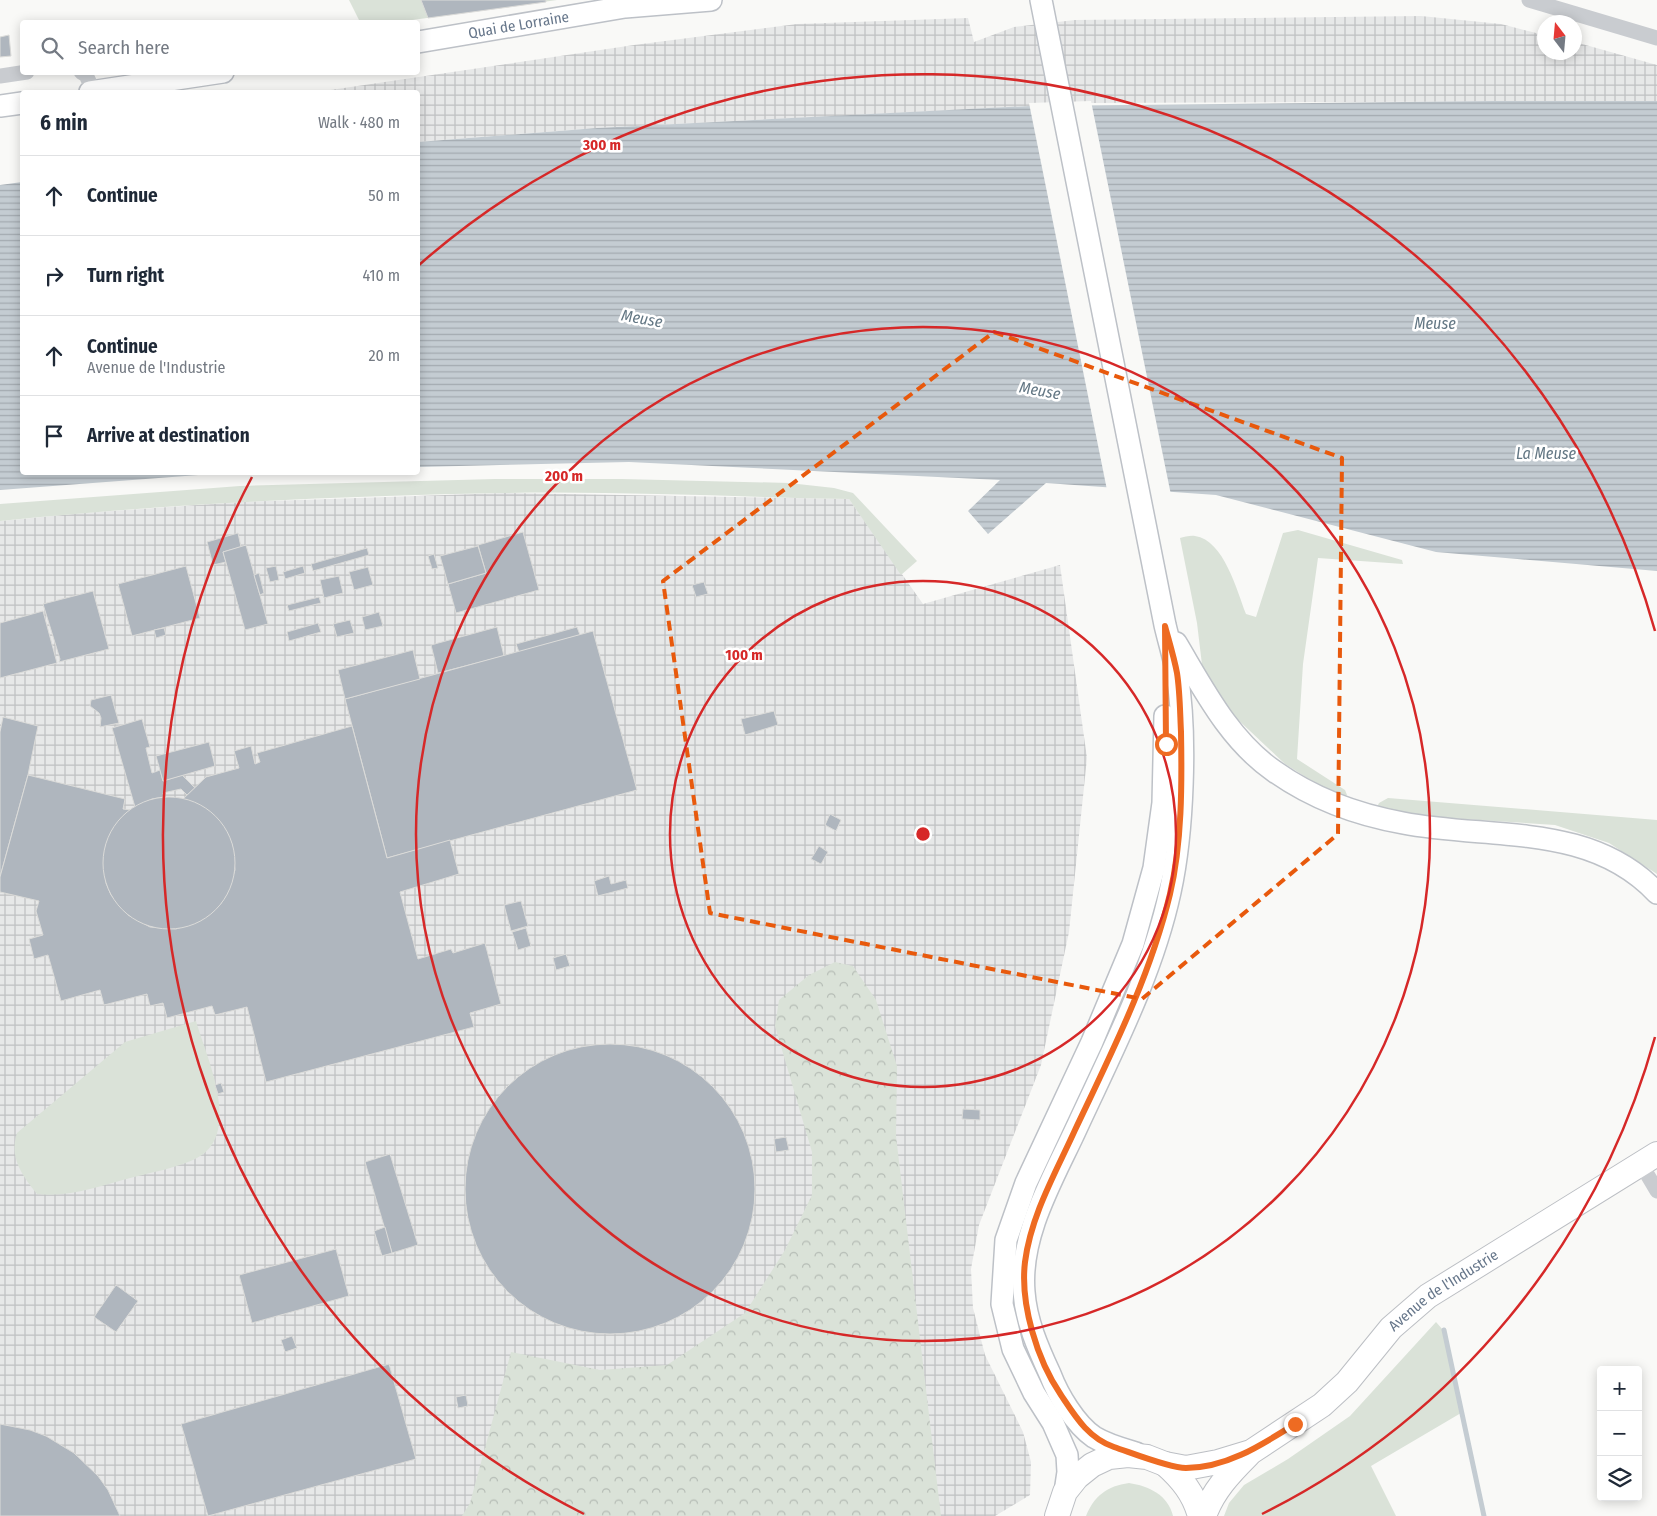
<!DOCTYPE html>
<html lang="en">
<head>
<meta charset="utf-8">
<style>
  body { margin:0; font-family:"Fira Sans Condensed",sans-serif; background:#f2f2f3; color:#1f2937 }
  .controls { position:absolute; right:15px; bottom:15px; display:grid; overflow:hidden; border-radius:5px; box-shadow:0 2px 12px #0003 }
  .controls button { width:45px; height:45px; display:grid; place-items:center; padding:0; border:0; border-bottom:1px solid #e0e1e3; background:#fff; color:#1f2937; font:25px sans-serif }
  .compass { position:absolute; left:1537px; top:15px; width:45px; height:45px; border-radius:50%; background:#fff; box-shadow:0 2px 12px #0003; rotate:344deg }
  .stop { position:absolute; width:15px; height:15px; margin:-11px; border:4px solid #ee6b22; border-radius:50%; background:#fff }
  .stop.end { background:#ee6b22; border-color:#fff; box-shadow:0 1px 5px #0008 }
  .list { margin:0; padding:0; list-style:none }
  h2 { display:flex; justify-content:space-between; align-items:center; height:65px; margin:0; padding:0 20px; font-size:21px }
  h2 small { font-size:16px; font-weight:400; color:#747a83 }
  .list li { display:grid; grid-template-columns:32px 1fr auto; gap:15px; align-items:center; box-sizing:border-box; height:80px; padding:0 20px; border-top:1px solid #e0e1e3 }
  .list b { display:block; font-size:19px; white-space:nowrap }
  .list p { margin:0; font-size:16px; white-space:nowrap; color:#747a83 }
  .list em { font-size:16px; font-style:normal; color:#747a83 }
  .icon { flex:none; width:28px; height:28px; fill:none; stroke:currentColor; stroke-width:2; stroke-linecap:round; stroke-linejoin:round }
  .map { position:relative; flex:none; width:1657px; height:1516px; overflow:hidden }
  .search { position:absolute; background:#fff; box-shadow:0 2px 12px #0003; left:20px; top:20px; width:400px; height:55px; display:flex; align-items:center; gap:12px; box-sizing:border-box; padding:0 18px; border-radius:5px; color:#747a83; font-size:19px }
  .panel { position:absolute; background:#fff; box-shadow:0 2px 12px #0003; left:20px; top:90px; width:400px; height:385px; border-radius:5px }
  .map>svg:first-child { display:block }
</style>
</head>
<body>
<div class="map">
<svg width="1657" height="1516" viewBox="0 0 1657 1516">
  <defs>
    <pattern id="industrial-grid" width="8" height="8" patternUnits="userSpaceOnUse" patternTransform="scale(1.25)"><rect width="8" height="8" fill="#e7e8e8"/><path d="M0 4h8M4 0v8" fill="none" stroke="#bfc1c2"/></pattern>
    <pattern id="forest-crowns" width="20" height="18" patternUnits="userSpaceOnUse" patternTransform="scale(1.25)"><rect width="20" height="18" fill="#dae2d8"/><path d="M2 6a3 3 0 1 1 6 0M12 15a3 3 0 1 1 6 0" fill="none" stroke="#b5bcb5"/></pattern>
    <pattern id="water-rules" width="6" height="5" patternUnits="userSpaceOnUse" patternTransform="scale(1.25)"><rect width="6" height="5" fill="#c4ccd2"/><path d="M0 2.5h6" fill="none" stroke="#a3aab0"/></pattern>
  </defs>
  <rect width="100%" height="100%" fill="#f9f9f7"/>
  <!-- industrial -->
  <g fill="url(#industrial-grid)">
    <polygon points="1421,16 1501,24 1544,35 1544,52 1574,52 1575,42 1657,65 1657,101 1092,103 597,128 418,142 418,92 317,92 634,45 797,24 968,18 974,42 1014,27 1075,20"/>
    <polygon points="504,493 849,499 923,604 1060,565 1087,758 1069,932 1041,1065 979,1225 971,1269 973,1308 985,1355 1023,1432 1031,1462 1030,1495 995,1516 0,1516 0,521 83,513 240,502"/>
  </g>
  <!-- grass -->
  <g fill="#dae2d8">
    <polygon points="349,0 557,0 398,22 360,22"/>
    <path d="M495,479H622L789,483L834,488L853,493L917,561L901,575L849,499C734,497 618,491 503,493C335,496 167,504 0,521V504L240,486Z"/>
    <path d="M1298,530L1402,560L1403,564L1318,558L1303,664L1297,759L1345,790L1347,795L1344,797L1325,789L1285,764L1233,715L1203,673L1197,623L1180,538C1184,537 1191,535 1195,536C1224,540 1237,591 1246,614L1256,617L1283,533Z"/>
    <polygon points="1388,798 1657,820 1657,874 1609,843 1555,825 1401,815 1376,809 1379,803"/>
    <path d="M196,1021C207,1059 245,1138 193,1160C175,1168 154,1172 134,1177C102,1185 70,1198 37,1194C22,1175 9,1158 17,1133L125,1042Z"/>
    <polygon points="1436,1322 1443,1330 1461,1413 1371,1466 1396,1516 1224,1516 1229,1503 1244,1485 1288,1459 1350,1416"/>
    <path d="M1129,1483C1149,1486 1168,1495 1173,1516H1086C1094,1496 1107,1486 1129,1483Z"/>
  </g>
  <!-- forest -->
  <polygon fill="url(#forest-crowns)" points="835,962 853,966 876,1000 897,1066 896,1136 941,1516 462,1516 470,1503 511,1352 600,1370 667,1365 745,1313 785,1250 812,1195 812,1152 775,1026 779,1000 809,975"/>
  <!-- water -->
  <g fill="url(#water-rules)">
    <polygon points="1493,101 1657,101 1657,571 1436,552 1216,495 1046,483 988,534 968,511 1000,480 629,462 418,467 418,142 597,128 1030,106"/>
    <polygon points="22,182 22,472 225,473 0,490 0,185"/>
  </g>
  <!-- pier -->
  <polygon fill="#f9f9f7" points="1091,101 1171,495 1107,490 1029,103"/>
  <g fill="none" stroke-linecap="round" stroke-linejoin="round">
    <!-- stream -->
    <polyline stroke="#c4ccd2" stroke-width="5" points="1444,1330 1484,1516"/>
  </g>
  <!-- building -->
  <g fill="#afb6be" stroke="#dbdbd9">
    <polygon points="421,0 546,0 546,2 428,18"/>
    <polygon points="9,35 11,56 0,57 0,37"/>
    <polygon points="523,532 539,590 456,613 448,584 486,573 478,545"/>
    <polygon points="238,533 241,547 223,552 226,562 213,565 207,542"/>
    <polygon points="246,545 268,624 245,630 223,552"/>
    <polygon points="478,546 486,573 448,584 440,556"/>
    <polygon points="367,548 369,555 313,571 311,564"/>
    <polygon points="434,554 438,568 432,569 428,556"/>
    <polygon points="186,566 200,618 132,636 118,584"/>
    <polygon points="276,566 279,580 270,582 266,568"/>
    <polygon points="303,566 305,573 285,579 283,572"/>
    <polygon points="368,567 373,585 354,590 349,572"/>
    <polygon points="259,573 264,593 260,595 254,575"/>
    <polygon points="339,576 343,593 324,598 320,580"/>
    <polygon points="704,582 708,594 696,597 692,585"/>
    <polygon points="93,591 109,649 59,662 60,659 43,604"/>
    <polygon points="319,597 321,603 289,611 287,605"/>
    <polygon points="43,611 57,663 0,678 0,623"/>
    <polygon points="379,612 383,626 365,630 362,617"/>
    <polygon points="350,620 354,633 337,637 333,624"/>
    <polygon points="318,623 321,632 289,641 287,632"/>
    <polygon points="497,627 504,656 438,673 431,645"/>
    <polygon points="577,627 580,635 519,652 516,644"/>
    <polygon points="164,628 166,635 156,638 154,630"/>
    <polygon points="593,631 637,790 387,858 345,699"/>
    <polygon points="413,650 420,679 345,699 338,670"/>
    <polygon points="111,695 119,723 100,727 101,718 99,713 90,706 91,700"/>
    <polygon points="774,711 778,725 745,735 741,719"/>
    <polygon points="3,717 38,726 28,775 0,877 0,732"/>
    <polygon points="142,719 150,747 146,748 152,773 160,770 163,781 182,775 195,788 187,795 181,789 163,793 164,797 152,799 135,807 112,728"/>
    <polygon points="352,726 387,858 450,840 459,874 400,892 418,959 451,949 453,953 485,943 501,1004 470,1013 474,1027 266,1082 247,1007 215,1015 212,1006 167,1018 163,1003 150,1006 147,994 104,1005 100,990 61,1001 48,955 34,959 29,939 43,935 36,911 39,901 0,892 0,877 28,775 125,799 123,809 131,810 118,822 106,845 104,858 106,883 111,895 128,915 150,927 176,929 200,921 220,905 227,894 235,870 232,844 220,822 200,806 182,800 206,777 239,768 234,751 251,746 255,764 260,762 257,753"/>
    <polygon points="209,742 215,766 163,781 156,756"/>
    <circle cx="169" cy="863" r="66"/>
    <polygon points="830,814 841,820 836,831 825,825"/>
    <polygon points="819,846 828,852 821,864 811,859"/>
    <polygon points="609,876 611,884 626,880 628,888 598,896 594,881"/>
    <polygon points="521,901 528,926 511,931 504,905"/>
    <polygon points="526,928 531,946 518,950 512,932"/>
    <polygon points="566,954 570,966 556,970 553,958"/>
    <circle cx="610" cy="1189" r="145"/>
    <polygon points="221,1083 224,1092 218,1094 215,1085"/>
    <polygon points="963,1109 980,1110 980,1120 962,1119"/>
    <polygon points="786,1137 789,1150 776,1152 774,1139"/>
    <polygon points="390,1154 418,1245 392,1253 365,1162"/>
    <polygon points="385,1227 392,1253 382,1256 374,1231"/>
    <polygon points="336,1249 349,1296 252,1323 239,1275"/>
    <polygon points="116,1285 138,1301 116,1332 94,1317"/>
    <polygon points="292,1336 297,1348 285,1352 281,1340"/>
    <polygon points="389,1364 416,1459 208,1516 181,1424"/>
    <polygon points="466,1395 468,1406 458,1408 456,1397"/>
    <polygon points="0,1424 30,1430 46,1436 74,1453 98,1476 108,1490 120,1516 0,1516"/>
  </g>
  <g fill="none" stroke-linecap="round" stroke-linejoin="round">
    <defs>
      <g id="secondary">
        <path d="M1041,0L1165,625C1169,642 1174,658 1177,674C1187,734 1183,833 1170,892C1152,975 1111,1053 1076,1129C1053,1179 1019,1235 1024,1292C1026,1321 1038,1348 1050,1374C1058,1395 1075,1424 1094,1437C1107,1445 1122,1449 1136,1453"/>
        <path id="s1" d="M418,42L625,7L711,0"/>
        <polyline points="90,92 223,72"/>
        <polyline points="0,106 22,103"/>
        <path d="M1176,643C1203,688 1229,740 1274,771C1312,798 1358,815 1403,823C1491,840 1590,822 1657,893"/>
        <polyline points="1065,1492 1068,1472 1067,1455 1053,1423 1034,1393 1013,1349 1002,1304 1006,1240 1026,1183 1092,1042 1133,944 1154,868 1163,803 1165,716"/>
      </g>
      <g id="primary">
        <path d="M1165,1464C1182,1479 1194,1494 1200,1516"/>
        <path id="s2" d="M1057,1516L1065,1492L1077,1477L1092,1465L1109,1457L1128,1455L1147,1457L1165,1464L1186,1468L1218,1462L1251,1452L1322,1405L1347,1382L1391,1328L1428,1296L1657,1154"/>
        <path d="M1204,1516C1213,1491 1229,1474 1248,1455"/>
      </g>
    </defs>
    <!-- secondary casing -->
    <use href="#secondary" stroke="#bdc1c7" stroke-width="24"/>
    <!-- primary casing -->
    <use href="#primary" stroke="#bcbfc4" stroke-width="26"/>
    <!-- street -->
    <g stroke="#c9ccd0" stroke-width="15">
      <polyline points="1529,0 1657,38"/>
      <polyline points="81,72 86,75 94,92"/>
      <polyline points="0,76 27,72"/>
      <polyline points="1641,1164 1657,1191"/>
    </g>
    <!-- secondary -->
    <use href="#secondary" stroke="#fff" stroke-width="21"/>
    <!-- primary -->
    <use href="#primary" stroke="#fff" stroke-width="24"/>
  </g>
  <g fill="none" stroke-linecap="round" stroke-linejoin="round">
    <!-- route -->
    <path stroke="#ee6b22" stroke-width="6" d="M1166,744L1165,626C1169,641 1174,657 1177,673C1180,692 1180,713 1181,732C1182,785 1182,843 1170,894C1150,977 1111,1054 1075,1130C1056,1172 1031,1215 1025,1262C1020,1304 1037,1360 1061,1395C1075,1416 1088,1438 1114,1447C1132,1453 1169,1468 1186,1468C1227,1468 1263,1444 1295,1424"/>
  </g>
  <!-- marked area -->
  <path fill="none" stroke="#e8590c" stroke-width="4" stroke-dasharray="10 6" stroke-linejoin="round" d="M994,332L1342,458L1338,834L1142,999L710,913L663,581Z"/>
  <!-- distance rings -->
  <g fill="none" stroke="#d62828" stroke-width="2.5">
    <circle cx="923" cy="834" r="253"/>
    <circle cx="923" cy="834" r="507"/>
    <path d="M1655 1037A760 760 0 0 1 1262 1514M584 1514A760 760 0 0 1 252 477M419 265A760 760 0 0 1 1655 631"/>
  </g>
  <g text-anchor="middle" stroke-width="5" stroke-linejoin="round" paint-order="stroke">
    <!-- street labels -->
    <g font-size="15" fill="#66768a" stroke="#fff">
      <text dy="5" stroke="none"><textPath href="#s1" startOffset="102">Quai de Lorraine</textPath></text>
      <text dy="5" stroke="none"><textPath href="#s2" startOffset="482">Avenue de l'Industrie</textPath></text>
    </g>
    <!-- water labels -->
    <g font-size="16" font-style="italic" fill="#637784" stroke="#fff">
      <text transform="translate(642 318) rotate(10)" y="6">Meuse</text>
      <text x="1435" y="329">Meuse</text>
      <text transform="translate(1040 390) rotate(10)" y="6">Meuse</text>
      <text x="1546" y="459">La Meuse</text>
    </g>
  </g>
  <circle cx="923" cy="834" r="8" fill="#d62828" stroke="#fff" stroke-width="2.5"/>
  <g font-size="15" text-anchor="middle" font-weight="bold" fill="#d62828" stroke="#fff" stroke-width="5" stroke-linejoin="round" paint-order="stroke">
    <text x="602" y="150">300 m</text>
    <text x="564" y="481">200 m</text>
    <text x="744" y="660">100 m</text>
  </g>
</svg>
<div class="controls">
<button>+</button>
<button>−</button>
<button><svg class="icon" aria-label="layers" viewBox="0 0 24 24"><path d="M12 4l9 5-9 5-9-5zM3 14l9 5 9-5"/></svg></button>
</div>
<svg class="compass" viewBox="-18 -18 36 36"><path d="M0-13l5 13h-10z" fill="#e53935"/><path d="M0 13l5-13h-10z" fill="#747a83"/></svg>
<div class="stop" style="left:1166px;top:744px"></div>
<div class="stop end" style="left:1295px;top:1424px"></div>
<div class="search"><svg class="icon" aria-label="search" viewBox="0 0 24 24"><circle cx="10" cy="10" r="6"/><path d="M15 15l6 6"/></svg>Search here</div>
<section class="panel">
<h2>6 min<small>Walk · 480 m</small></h2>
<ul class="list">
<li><svg class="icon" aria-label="ahead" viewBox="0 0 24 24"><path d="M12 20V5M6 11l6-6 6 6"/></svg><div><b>Continue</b></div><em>50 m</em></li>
<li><svg class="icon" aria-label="right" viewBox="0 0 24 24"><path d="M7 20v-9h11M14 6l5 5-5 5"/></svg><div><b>Turn right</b></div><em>410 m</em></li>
<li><svg class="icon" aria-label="ahead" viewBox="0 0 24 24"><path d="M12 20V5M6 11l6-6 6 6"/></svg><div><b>Continue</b><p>Avenue de l'Industrie</p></div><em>20 m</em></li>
<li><svg class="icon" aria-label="arrive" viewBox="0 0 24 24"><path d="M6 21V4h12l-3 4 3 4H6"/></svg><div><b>Arrive at destination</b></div></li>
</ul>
</section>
</div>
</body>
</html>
